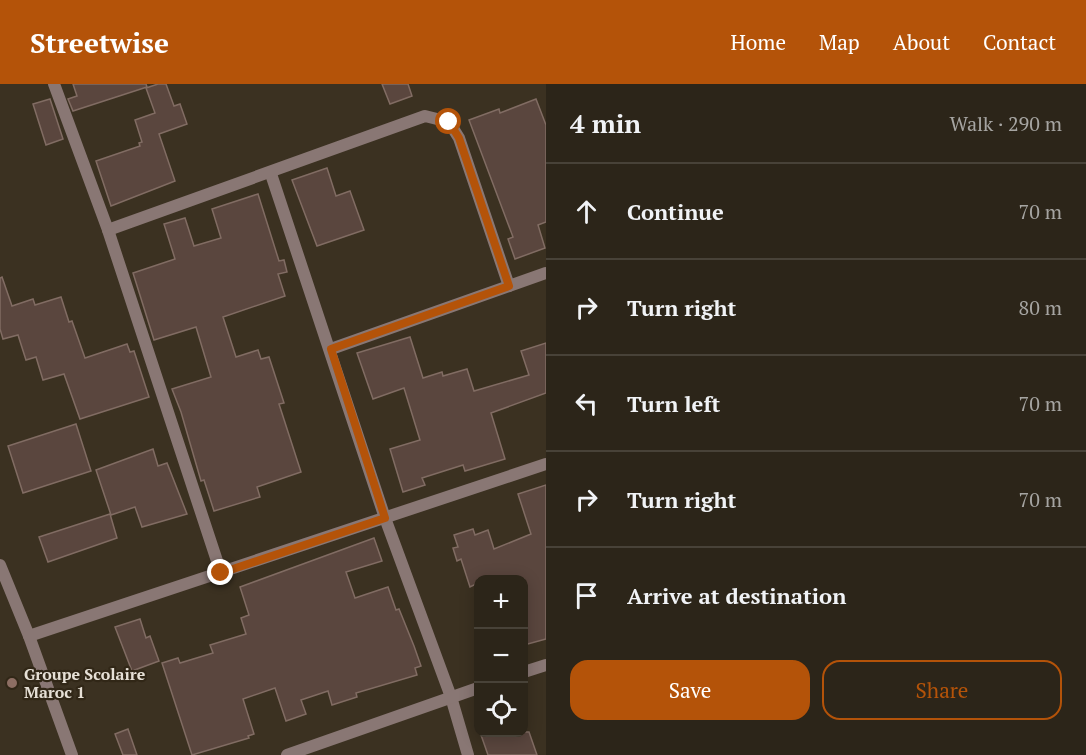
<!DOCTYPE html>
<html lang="en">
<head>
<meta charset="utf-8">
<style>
  body { margin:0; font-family:"PT Serif",serif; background:#383126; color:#f1f3f6 }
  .controls { position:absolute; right:18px; bottom:18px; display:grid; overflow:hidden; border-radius:12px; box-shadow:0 3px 15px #0003 }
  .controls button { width:54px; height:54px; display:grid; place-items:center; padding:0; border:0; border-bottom:2px solid #484238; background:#2c2519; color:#f1f3f6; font:30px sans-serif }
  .stop { position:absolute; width:18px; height:18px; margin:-14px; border:4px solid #b45309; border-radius:50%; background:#fff }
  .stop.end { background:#b45309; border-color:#fff; box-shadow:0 2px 6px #0008 }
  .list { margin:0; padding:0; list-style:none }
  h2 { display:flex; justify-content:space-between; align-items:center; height:78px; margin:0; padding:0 24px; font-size:26px }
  h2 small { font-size:20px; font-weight:400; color:#a6a5a2 }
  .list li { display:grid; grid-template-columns:39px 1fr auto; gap:18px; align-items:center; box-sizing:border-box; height:96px; padding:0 24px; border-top:2px solid #484238 }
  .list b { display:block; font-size:22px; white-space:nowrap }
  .list em { font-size:20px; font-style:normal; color:#a6a5a2 }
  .actions { display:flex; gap:12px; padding:18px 24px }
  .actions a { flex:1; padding:14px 0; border:2px solid #b45309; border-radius:18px; text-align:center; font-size:21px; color:#b45309 }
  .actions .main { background:#b45309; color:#fff }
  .icon { flex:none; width:33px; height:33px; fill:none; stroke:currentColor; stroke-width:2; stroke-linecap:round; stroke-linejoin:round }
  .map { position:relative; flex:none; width:546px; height:671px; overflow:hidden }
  header { display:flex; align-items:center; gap:36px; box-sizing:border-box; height:84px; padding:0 30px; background:#b45309; color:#fff }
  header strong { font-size:28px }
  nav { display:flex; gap:33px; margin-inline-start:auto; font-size:21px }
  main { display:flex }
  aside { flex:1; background:#2c2519 }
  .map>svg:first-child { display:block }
</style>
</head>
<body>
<header>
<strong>Streetwise</strong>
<nav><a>Home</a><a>Map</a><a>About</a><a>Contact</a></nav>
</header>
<main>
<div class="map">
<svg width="546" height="671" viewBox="0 0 546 671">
  <rect width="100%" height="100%" fill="#3b3121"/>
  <!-- building -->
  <g fill="#5a463e" stroke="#816c63" stroke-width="1.5">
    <polygon points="73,0 146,0 147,3 73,27 68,15 77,12"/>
    <polygon points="158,0 166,0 174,22 180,20 187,40 159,50 175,97 111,122 96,77 140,62 139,59 142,58 135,36 155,29 146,4"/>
    <polygon points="382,0 408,0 412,12 390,20"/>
    <polygon points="50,15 63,55 46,61 33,20"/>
    <polygon points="536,15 546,41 546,138 538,141 545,164 515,175 508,155 513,153 469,36 499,25 500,29"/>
    <polygon points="327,84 336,112 350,107 364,146 317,162 292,96"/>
    <polygon points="258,110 279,177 284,176 287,188 278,190 285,212 223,233 236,273 258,266 261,275 269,273 284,319 279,320 301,388 257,403 260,413 214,427 204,396 201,397 181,328 172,305 211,293 196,243 154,256 133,189 175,175 164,140 185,134 194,162 221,154 212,125"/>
    <polygon points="2,193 12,222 33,215 35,221 61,213 69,238 72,237 85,274 127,260 130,268 134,267 149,313 80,335 64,290 43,296 36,273 26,276 18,251 3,255 0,245 0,194"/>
    <polygon points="410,253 423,294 442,288 443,292 467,285 474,307 529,291 521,267 546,259 546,309 491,329 505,375 465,387 463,381 422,394 425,401 403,408 390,365 420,356 404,304 373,315 357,269"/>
    <polygon points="76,340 91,387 23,409 8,362"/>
    <polygon points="153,365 158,382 167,379 187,430 142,443 135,423 111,431 96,386"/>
    <polygon points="546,401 546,555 524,561 524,495 478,495 478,499 470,503 461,475 457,477 453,464 458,463 454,451 473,445 475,451 488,446 494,465 531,450 518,410"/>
    <polygon points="110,430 117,454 48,478 39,453"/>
    <polygon points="374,454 382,477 346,488 355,514 388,503 396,526 399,525 414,562 421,582 415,584 417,591 356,609 357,613 332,621 328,607 301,616 306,630 286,637 275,604 243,615 254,650 248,652 249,654 192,671 162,579 178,574 180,579 213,569 210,561 246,550 241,534 249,531 240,503"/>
    <polygon points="140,535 146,554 150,552 159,577 132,587 115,543"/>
    <polygon points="128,645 137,671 123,671 115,650"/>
    <polygon points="480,648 529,648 537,671 488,671"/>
  </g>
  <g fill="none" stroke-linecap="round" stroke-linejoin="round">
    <!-- street -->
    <g stroke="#897774" stroke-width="12">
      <polyline points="54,0 108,146 221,489"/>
      <polyline points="271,90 385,434 451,613 468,671"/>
      <polyline points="108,146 425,32 449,38 459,54 509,202"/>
      <polyline points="331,265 546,189"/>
      <polyline points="0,481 29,552 72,671"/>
      <polyline points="29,552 546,380"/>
      <polyline points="524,588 546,581"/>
      <polyline points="287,671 478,604"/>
    </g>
  </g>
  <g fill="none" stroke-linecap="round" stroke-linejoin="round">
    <!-- route -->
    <polyline stroke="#b45309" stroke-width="8" points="221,489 385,434 331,265 509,202 459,54 449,38"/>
  </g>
  <!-- markers -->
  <circle fill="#8d6e63" stroke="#312717" stroke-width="2" cx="12" cy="599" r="6"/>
  <g text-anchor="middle" stroke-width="4.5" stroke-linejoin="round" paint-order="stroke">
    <!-- poi labels -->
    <g font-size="16" font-weight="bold" fill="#e6e0d6" stroke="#312717" text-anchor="start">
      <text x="24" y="596">Groupe Scolaire<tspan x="24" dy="18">Maroc 1</tspan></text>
    </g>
  </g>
</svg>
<div class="controls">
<button>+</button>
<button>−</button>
<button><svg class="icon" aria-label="locate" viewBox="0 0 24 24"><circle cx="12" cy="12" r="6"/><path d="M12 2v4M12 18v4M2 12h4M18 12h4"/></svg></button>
</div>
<div class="stop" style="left:449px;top:38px"></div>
<div class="stop end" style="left:221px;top:489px"></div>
</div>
<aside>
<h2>4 min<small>Walk · 290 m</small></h2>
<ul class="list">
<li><svg class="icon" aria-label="ahead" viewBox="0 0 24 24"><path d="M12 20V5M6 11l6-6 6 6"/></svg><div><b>Continue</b></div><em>70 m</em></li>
<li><svg class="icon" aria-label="right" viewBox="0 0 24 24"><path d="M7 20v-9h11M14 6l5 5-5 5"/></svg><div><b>Turn right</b></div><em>80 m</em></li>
<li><svg class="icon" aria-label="left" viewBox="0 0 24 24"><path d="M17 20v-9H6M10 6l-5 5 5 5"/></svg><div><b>Turn left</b></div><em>70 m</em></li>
<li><svg class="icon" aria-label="right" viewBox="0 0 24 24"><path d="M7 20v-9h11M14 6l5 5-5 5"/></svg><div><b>Turn right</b></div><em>70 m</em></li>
<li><svg class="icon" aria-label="arrive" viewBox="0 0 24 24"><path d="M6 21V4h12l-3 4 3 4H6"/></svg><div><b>Arrive at destination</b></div></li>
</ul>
<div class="actions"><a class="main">Save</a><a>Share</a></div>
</aside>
</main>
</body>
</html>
